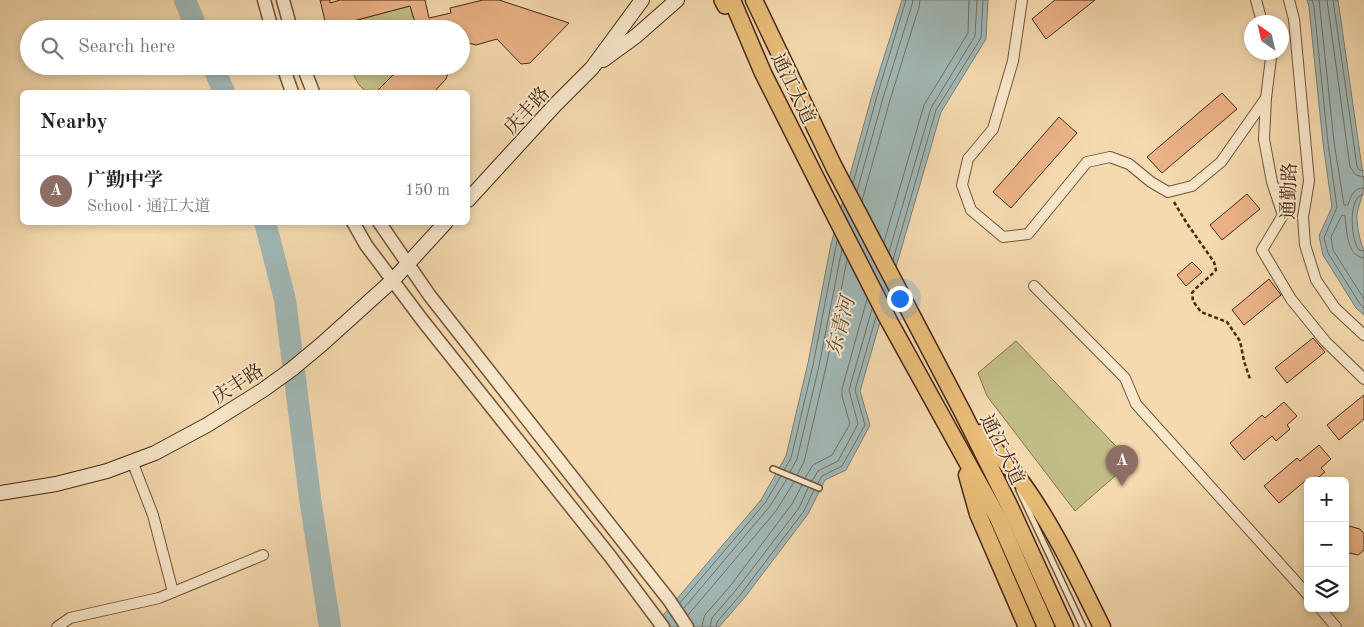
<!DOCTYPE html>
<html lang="en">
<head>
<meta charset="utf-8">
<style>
  body { margin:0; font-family:"Old Standard TT","Noto Serif SC",serif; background:#f2f2f2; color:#222 }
  .controls { position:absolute; right:15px; bottom:15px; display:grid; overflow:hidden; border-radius:8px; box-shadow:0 2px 8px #0003 }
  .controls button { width:45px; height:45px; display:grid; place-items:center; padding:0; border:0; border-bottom:1px solid #e0e0e0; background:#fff; color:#222; font:25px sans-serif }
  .compass { position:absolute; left:1244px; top:15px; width:45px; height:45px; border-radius:50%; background:#fff; box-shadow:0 2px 8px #0003; rotate:326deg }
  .you { position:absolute; left:899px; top:298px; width:18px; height:18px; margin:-12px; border:4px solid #fff; border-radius:50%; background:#1a73e8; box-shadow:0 0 0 8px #1a73e833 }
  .badge { display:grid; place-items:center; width:32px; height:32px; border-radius:50%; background:#d93025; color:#fff; font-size:16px; font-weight:700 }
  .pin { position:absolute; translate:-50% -41px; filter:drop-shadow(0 1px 2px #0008) }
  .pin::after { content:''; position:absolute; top:26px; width:18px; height:15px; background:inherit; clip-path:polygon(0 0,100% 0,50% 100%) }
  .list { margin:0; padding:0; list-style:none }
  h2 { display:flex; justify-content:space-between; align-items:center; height:65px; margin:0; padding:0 20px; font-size:21px }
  h2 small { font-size:16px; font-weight:400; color:#767676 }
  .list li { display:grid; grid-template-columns:32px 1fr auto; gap:15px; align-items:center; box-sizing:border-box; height:70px; padding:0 20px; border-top:1px solid #e0e0e0 }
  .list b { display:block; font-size:19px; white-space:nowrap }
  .list p { margin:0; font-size:16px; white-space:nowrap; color:#767676 }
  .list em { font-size:16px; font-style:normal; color:#767676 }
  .icon { flex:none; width:28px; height:28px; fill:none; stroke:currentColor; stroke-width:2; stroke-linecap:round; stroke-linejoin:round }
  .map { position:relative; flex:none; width:1364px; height:627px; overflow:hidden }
  .search { position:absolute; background:#fff; box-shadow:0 2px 8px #0003; left:20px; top:20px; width:450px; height:55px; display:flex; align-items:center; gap:12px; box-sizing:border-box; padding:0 18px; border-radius:28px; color:#767676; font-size:19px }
  .panel { position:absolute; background:#fff; box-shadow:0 2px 8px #0003; left:20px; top:90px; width:450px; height:135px; border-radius:8px }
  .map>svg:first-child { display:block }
</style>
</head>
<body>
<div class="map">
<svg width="1364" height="627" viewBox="0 0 1364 627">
  <rect width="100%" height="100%" fill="#f5daaf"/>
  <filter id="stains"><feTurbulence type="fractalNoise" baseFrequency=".004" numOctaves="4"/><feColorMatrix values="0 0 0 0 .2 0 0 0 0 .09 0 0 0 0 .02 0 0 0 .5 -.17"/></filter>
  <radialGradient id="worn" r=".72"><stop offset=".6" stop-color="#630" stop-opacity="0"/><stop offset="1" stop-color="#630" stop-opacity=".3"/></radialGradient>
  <!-- green -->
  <g fill="#c2bd86" stroke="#84724d">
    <polygon points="410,6 417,29 337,29 338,25"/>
    <path d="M349,66H402L377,92C359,94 357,80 349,66Z"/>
    <polygon points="1016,341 1131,462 1075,511 987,396 978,373"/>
  </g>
  <!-- water -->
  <g fill="#a1b8b6" stroke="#7d7e75">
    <polygon points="902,0 988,0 986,39 941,112 860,391 870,425 846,470 825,480 808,514 745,597 719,627 653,627 761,500 786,456 808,363 831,244 872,95"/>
    <path d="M1307,0H1338L1364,182C1364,194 1359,203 1357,214C1356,222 1360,243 1364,250V315L1356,308L1323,255L1319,236L1332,207L1323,143L1309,7Z"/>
  </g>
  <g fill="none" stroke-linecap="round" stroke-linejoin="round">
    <!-- shore -->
    <g stroke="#747065" stroke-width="1">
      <polyline points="1312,0 1314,7 1328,143 1337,207 1324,238 1328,253 1360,304 1364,308"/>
      <path d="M1319,0L1334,142L1344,205H1348C1351,196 1353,188 1364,188"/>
      <polyline points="1327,0 1350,167 1356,175 1364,177"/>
      <polyline points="1333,0 1357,166 1359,170 1364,171"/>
      <polyline points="853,183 877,96 906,0"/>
      <polyline points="857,191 883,98 912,5 913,0"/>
      <path d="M1364,194C1347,196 1351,241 1359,250L1364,251"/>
      <polyline points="862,201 890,100 919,7 920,0"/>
      <polyline points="884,242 924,105 968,33 969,0"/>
      <polyline points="889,252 931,108 975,36 977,0"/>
      <path d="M1364,258C1346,256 1347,230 1345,216L1342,215L1331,237L1333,250L1364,299"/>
      <polyline points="893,260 936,110 981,38 983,0"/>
      <polyline points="784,470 791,458 813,365 837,241"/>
      <polyline points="790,472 797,459 819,366 842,249"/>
      <polyline points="797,475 804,462 826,367 847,260"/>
      <polyline points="805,478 813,465 832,455 850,424 842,396 842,389 867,299"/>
      <polyline points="812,481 818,471 838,461 858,424 849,390 872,309"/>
      <polyline points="818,483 822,476 842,466 865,425 855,390 876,317"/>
      <polyline points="680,603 765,503 781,476"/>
      <polyline points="684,608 770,506 787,479"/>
      <polyline points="688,615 776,511 794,482"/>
      <polyline points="702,627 703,621 705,615 731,585 792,504 802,485"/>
      <polyline points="710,627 712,618 736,590 799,508 808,488"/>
      <polyline points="716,627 717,622 741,594 804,511 814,490"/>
    </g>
    <!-- river -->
    <g stroke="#a1b8b6" stroke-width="22">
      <polyline points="185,0 197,29"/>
      <polyline points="213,66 224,92"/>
      <polyline points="265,222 285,300 310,498 330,627"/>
    </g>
  </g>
  <!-- building -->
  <g fill="#ebb388" stroke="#472814">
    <polygon points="320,0 330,0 330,3 340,0 425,0 429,18 451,13 450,8 483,0 499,0 569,23 530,63 521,64 497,39 476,45 461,41 461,29 417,29 410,6 338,25 337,29 327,29"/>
    <polygon points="1055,0 1095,0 1046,39 1032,19"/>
    <polygon points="402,66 446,66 448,73 446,79 434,92 376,92"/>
    <polygon points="1222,93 1237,109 1162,173 1147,157"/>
    <polygon points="1059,117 1077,133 1011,208 993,192"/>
    <polygon points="1247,194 1260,209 1222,240 1210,225"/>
    <polygon points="1192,262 1202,272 1186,286 1177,275"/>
    <polygon points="1269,279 1281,295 1244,325 1232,310"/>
    <polygon points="1313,338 1325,352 1287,383 1275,368"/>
    <polygon points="1364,395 1364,419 1339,440 1327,425"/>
    <polygon points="1284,402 1297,416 1287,425 1290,429 1276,441 1272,436 1244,460 1230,443 1262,415 1265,418"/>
    <polygon points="1319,445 1331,459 1321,468 1325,472 1314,481 1305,481 1279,503 1264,486 1297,458 1300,461"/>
    <polygon points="1345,525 1360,529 1364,534 1364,550 1358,555 1345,552"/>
  </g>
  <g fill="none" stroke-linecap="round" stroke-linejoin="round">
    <defs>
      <g id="service">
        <polyline points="773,469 819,488"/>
        <polyline points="1019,490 1083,627"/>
      </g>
      <g id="minor">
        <polyline points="1022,0 1013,61 993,129 968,159 962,185 971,210 1003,237 1028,234 1087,162 1110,157 1129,164 1151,182 1168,192 1192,186 1221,162 1266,98"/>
        <polyline points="1256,0 1262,22"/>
        <polyline points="1289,0 1294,19 1309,181 1303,217 1305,245 1316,280 1335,308 1364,335"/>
        <polyline points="1270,52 1271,58 1266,98 1264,139 1272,182 1283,215 1262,250 1291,299 1325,341 1364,379"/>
        <polyline points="1034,286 1125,378 1136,404 1308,595"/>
        <polyline points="132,461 153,515 173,592"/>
        <polyline points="1320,608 1336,627"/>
        <polyline points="57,627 70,618 159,598 263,555"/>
      </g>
      <g id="tertiary">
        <polyline points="264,0 272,29"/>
        <polyline points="283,0 291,29"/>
        <polyline points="283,66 292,92"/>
        <polyline points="303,66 313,92"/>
        <polyline points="353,222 366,245 423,321 610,556 663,627"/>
        <polyline points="379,222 430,296 669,600 687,627"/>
      </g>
      <g id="secondary">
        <polyline points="603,60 636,36 677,0"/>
        <polyline points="468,200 555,105 592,68 642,0"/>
        <polyline points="0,493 56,484 107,471 155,453 207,425 263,390 292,369 322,344 393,280 446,222"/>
      </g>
      <polyline id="primary" points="722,0 725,6"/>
      <g id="trunk">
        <polyline points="732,0 763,73 823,192 889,321 998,518 1046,627"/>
        <polyline points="754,0 834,167 963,413 1010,507 1065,627"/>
        <path d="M980,433C993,448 1008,463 1020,480C1053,525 1077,577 1102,627"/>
        <polyline points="967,475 978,514 1027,627"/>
      </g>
    </defs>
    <!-- service casing -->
    <use href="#service" stroke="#72543b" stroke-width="8"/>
    <!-- minor casing -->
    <use href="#minor" stroke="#72543b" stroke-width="12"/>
    <!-- tertiary casing -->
    <use href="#tertiary" stroke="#72543b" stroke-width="15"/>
    <!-- secondary casing -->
    <use href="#secondary" stroke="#472814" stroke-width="16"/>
    <!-- primary casing -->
    <use href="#primary" stroke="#472814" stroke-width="18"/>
    <!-- trunk casing -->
    <use href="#trunk" stroke="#472814" stroke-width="19"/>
    <!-- path -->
    <path stroke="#472814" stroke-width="2.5" stroke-dasharray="4 2.5" stroke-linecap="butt" d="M1174,202L1186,222L1214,262L1216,270C1208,279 1199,284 1192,293L1193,301L1201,312L1227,322L1240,341L1244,361L1250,379"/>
    <!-- service -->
    <use href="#service" stroke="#f8e7cb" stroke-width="5"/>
    <!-- minor -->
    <use href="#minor" stroke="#f8e7cb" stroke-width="10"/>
    <!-- tertiary -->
    <use href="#tertiary" stroke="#f8e7cb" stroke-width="12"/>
    <!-- secondary -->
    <use href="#secondary" stroke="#f8e7cb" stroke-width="14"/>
    <!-- primary -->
    <use href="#primary" stroke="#eabd78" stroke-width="15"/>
    <!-- trunk -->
    <use href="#trunk" stroke="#eabd78" stroke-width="16"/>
  </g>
  <g text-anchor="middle" stroke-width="4" stroke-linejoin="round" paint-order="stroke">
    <!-- street labels -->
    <g font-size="19" fill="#472814" stroke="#f8e7cb">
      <text transform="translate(794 88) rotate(64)" y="7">通江大道</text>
      <text transform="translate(526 110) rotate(-47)" y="7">庆丰路</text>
      <text transform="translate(1288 191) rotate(-88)" y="7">通勤路</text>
      <text transform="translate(237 383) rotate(-33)" y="7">庆丰路</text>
      <text transform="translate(1003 449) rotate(64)" y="7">通江大道</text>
    </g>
    <!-- water labels -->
    <g font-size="20" font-style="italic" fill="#5e4c3c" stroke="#f8e7cb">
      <text transform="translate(840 326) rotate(-75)" y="7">东青河</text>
    </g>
  </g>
  <rect width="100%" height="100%" filter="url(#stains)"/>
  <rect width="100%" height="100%" fill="url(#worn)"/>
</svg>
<div class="controls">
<button>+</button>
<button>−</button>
<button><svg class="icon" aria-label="layers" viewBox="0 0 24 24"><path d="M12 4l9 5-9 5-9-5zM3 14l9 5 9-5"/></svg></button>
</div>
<svg class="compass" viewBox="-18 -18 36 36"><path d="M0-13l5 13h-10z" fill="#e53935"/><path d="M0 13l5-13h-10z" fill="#767676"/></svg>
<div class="you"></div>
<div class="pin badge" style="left:1122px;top:486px;background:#8d6e63">A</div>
<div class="search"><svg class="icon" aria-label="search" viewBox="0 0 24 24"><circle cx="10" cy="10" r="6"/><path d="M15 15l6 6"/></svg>Search here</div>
<section class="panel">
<h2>Nearby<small></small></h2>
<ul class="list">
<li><span class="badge" style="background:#8d6e63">A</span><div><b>广勤中学</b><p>School · 通江大道</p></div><em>150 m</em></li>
</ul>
</section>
</div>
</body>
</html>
